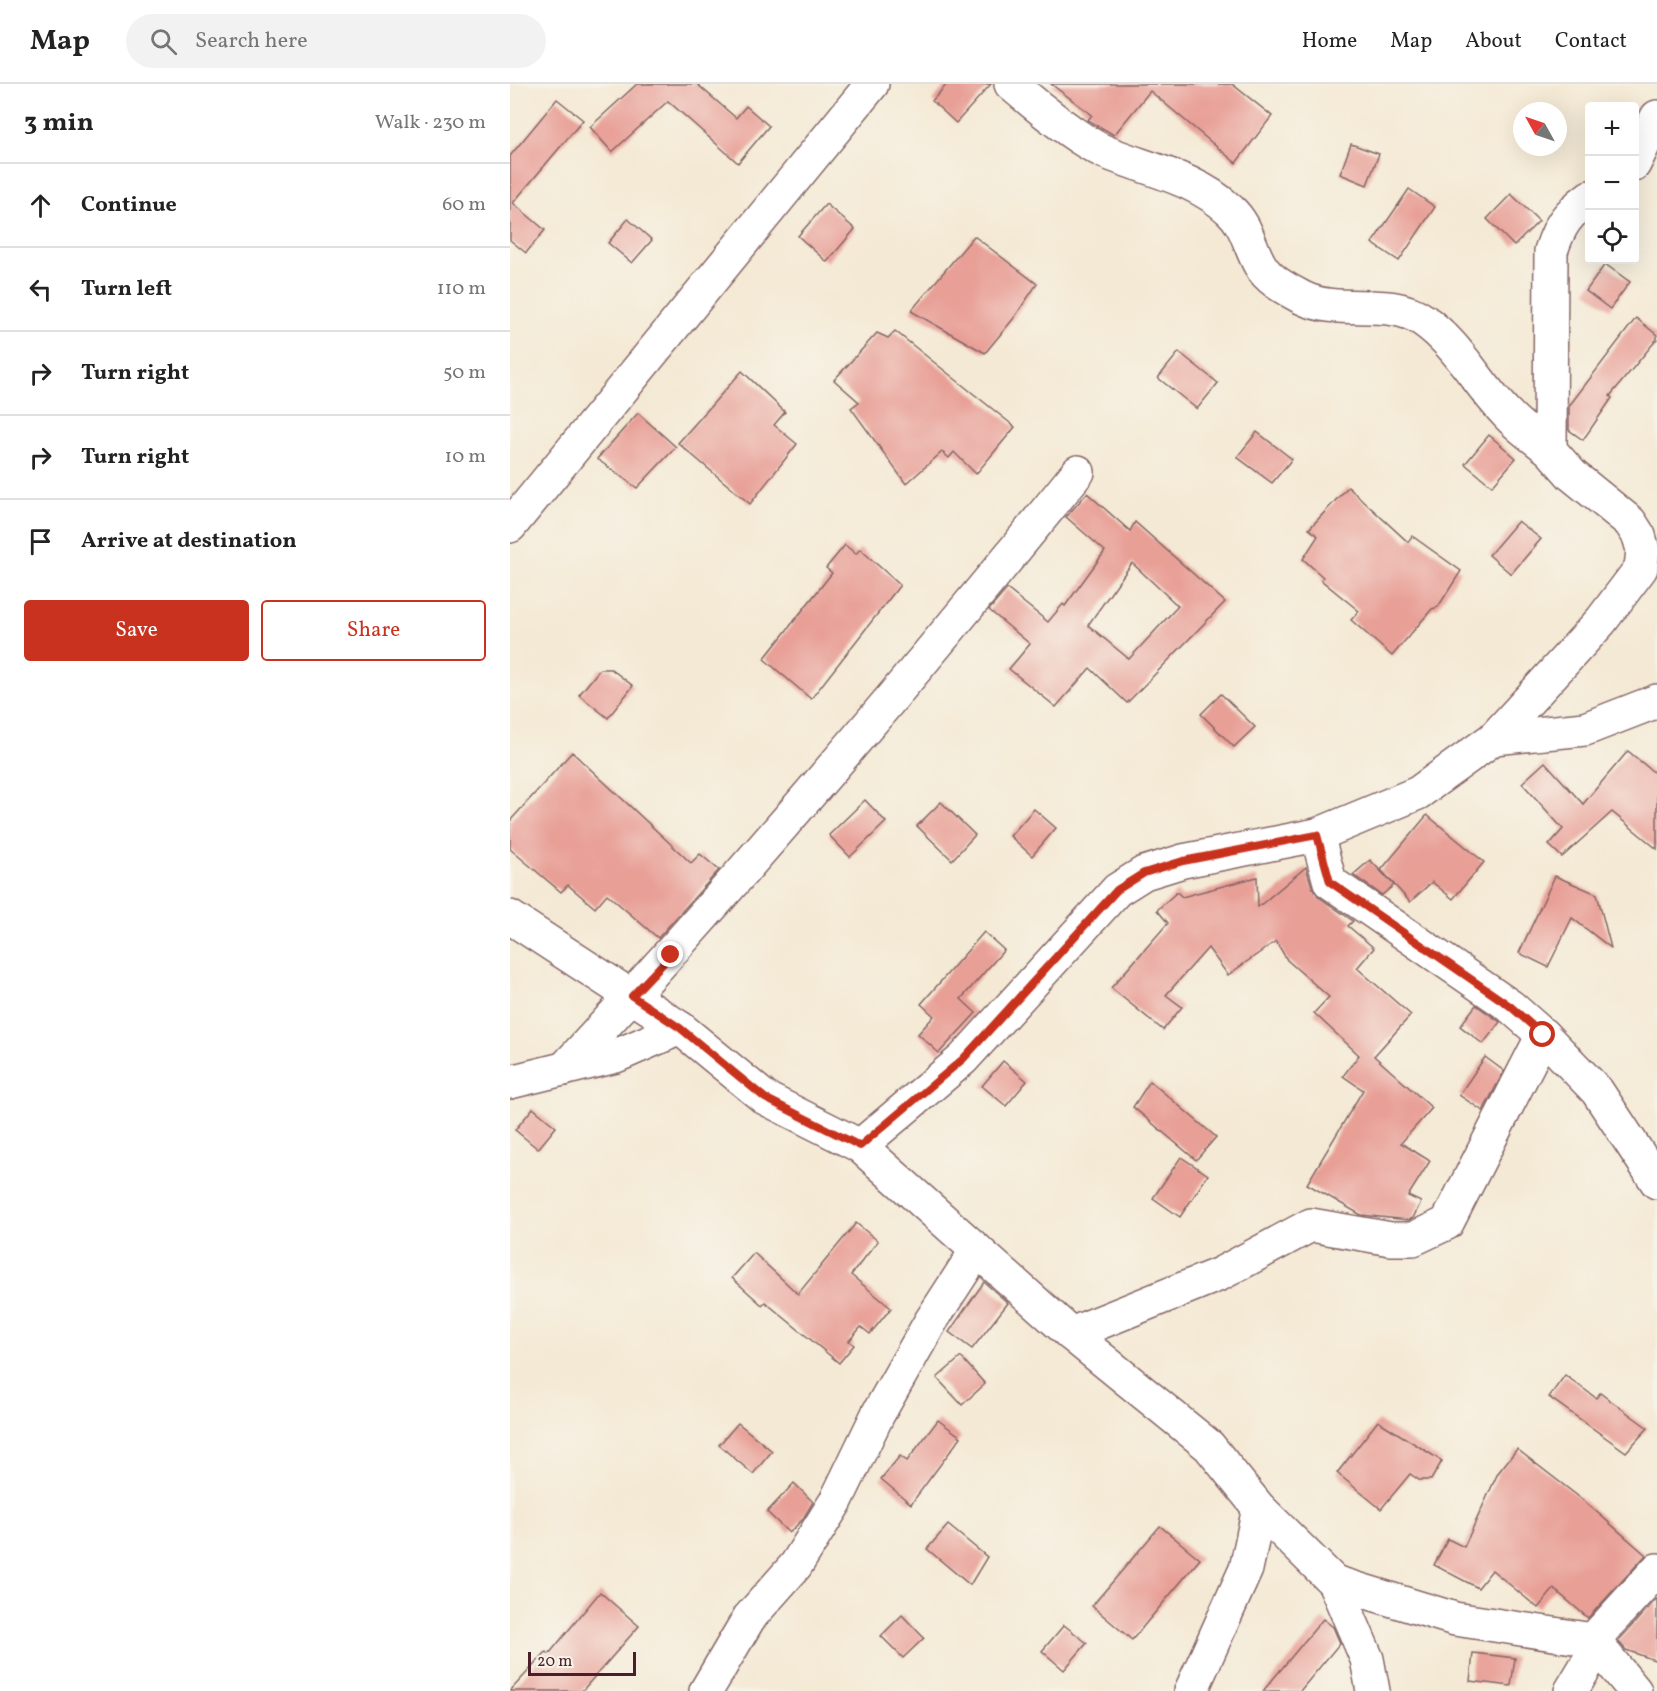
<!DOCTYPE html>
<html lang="en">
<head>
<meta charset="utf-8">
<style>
  body { margin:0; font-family:Vollkorn,serif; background:#f2f2f2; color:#222 }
  .controls { position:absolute; right:18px; top:18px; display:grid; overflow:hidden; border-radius:6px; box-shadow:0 6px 24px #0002 }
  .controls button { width:54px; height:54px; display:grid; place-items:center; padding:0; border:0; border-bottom:2px solid #e0e0e0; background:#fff; color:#222; font:30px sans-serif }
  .compass { position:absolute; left:1003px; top:18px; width:54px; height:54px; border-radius:50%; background:#fff; box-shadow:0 6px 24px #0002; rotate:310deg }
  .scale { position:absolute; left:18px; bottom:15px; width:108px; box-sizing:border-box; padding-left:6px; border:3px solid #4a1f2b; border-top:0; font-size:16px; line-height:21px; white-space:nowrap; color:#4a1f2b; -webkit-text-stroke:4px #f7f3e8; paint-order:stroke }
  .stop { position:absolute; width:18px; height:18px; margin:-14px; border:4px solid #c8321e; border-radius:50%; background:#fff }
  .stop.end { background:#c8321e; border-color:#fff; box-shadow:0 2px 6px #0008 }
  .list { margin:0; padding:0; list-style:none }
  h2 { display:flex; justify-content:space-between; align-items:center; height:78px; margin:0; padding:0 24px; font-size:26px }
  h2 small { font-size:20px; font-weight:400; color:#767676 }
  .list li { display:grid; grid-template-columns:39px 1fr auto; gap:18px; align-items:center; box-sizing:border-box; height:84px; padding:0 24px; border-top:2px solid #e0e0e0 }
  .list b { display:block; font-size:22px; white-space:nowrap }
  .list em { font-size:20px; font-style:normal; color:#767676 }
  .actions { display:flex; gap:12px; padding:18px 24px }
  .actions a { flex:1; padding:14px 0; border:2px solid #c8321e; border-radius:6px; text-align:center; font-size:21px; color:#c8321e }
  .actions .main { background:#c8321e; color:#fff }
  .icon { flex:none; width:33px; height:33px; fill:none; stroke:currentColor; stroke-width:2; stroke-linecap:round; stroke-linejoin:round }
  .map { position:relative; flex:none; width:1147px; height:1607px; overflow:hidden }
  header { display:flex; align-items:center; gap:36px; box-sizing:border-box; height:84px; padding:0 30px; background:#fff; border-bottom:2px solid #e0e0e0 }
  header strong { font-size:28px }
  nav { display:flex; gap:33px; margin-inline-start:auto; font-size:21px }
  .search { width:420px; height:54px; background:#f2f2f2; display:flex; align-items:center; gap:15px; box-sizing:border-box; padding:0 21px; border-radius:33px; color:#767676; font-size:22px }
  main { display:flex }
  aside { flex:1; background:#fff }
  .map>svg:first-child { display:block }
</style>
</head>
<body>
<header>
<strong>Map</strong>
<div class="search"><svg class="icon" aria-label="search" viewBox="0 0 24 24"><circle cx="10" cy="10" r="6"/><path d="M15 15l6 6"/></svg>Search here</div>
<nav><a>Home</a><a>Map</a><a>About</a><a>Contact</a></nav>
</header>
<main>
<aside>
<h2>3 min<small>Walk · 230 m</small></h2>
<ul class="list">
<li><svg class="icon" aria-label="ahead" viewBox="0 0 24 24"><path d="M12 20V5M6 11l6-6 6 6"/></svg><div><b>Continue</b></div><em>60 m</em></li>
<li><svg class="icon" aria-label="left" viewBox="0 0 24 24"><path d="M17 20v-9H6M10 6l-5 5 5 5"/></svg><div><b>Turn left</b></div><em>110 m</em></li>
<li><svg class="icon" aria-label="right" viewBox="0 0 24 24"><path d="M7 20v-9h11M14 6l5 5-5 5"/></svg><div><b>Turn right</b></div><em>50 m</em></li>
<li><svg class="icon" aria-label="right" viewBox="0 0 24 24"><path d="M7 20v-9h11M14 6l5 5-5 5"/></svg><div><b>Turn right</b></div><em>10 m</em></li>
<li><svg class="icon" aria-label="arrive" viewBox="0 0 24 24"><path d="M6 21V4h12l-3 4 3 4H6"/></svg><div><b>Arrive at destination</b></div></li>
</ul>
<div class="actions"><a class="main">Save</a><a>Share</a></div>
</aside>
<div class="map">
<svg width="1147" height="1607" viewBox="0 0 1147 1607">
  <rect width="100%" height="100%" fill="#f7f3e8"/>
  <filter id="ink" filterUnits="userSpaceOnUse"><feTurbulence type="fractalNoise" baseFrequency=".0167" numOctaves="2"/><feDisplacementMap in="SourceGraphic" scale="12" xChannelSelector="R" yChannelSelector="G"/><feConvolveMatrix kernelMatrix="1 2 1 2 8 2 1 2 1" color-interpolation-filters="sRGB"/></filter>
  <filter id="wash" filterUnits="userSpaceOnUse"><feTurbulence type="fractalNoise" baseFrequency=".008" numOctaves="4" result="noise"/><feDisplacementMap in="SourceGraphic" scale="24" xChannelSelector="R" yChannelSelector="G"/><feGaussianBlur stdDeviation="1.35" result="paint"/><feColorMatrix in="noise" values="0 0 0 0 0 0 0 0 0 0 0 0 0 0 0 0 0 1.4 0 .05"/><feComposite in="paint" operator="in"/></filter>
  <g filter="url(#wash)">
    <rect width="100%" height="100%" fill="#f4e9d4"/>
    <g id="blocks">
      <!-- building -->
      <g fill="#e89f96" fill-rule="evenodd">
        <polygon points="127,0 187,0 226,34 236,22 259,42 228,79 158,17 102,68 80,43"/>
        <polygon points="437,0 481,0 446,39 422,17"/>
        <polygon points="541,0 722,0 762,32 726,79 640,7 604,51 578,36 582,31"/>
        <polygon points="47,15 73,36 3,119 35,146 16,169 0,156 0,72"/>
        <polygon points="841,60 869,70 857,101 830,90"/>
        <polygon points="899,105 925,123 889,177 862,159"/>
        <polygon points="1001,110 1029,137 1004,162 977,135"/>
        <polygon points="316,120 345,145 317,178 288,152"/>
        <polygon points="118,135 142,156 122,179 98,159"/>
        <polygon points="464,152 527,200 504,234 475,269 401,227"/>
        <polygon points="1095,180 1120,198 1100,225 1076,207"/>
        <polygon points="1126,234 1147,251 1147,255 1100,312 1102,314 1073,356 1059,346 1059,322"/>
        <polygon points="385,247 505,343 466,390 444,368 439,374 432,368 396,400 341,324 349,318 324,296 367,249 378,254"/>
        <polygon points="669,268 708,299 687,325 648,294"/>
        <polygon points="232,287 275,328 264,341 287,360 240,420 168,359"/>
        <polygon points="128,329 166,363 127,404 87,375"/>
        <polygon points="747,348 782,375 762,399 727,373"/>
        <polygon points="979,351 1006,374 982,402 955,380"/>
        <polygon points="838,403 898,458 902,452 951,487 928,523 922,525 882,572 841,536 849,527 811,496 813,493 793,475 808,452 799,445"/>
        <path d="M577,409L620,447L625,438L715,518L617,619L580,584L546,623L499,585L520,560L479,526L497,505L538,538L553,520L555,522L595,467L556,433ZM622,479L668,522L619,575L578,541Z"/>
        <polygon points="1008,437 1031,455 1001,490 979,471"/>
        <polygon points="335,461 346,470 350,465 390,501 301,615 254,575 322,489 316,484"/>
        <polygon points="90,585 101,585 123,602 98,634 69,611"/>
        <polygon points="711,610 745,643 724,663 691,630"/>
        <polygon points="1118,667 1147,691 1147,765 1102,728 1052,773 1039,761 1053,745 1012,699 1035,678 1073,720"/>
        <polygon points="62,668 181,779 190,770 209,786 148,854 97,810 85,824 58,801 51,808 0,765 0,737"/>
        <polygon points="355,716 376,738 340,773 319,751"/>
        <polygon points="431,718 465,751 442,776 407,742"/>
        <polygon points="524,725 546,744 522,772 500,752"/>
        <polygon points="917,731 974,778 943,815 922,798 900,818 871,786"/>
        <polygon points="860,776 884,801 872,811 843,791"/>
        <polygon points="796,783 802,803 809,813 843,837 838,842 864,864 847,884 901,931 864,972 922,1024 891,1059 920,1077 898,1112 911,1118 903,1134 899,1136 851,1131 797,1100 853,1006 833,992 849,971 804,929 819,913 777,876 766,857 718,891 698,864 656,911 672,923 653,946 601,904 658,839 647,826 667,808 672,813 747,793 748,823"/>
        <polygon points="1045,792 1087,810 1101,864 1062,834 1038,883 1009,869"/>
        <polygon points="474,848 494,866 451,915 466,929 429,969 408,950 424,932 411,920"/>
        <polygon points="966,921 990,938 973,960 950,942"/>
        <polygon points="975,973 994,987 973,1027 949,1011"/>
        <polygon points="493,977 517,997 496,1022 472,1002"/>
        <polygon points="640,997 706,1053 686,1076 623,1023"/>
        <polygon points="23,1024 46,1043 28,1065 5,1046"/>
        <polygon points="671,1073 698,1091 670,1133 643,1114"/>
        <polygon points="346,1139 368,1157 341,1191 381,1224 360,1250 351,1243 339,1257 344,1261 329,1279 255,1218 252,1221 222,1194 244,1169 288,1210"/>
        <polygon points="474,1198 498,1219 462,1265 439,1248"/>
        <polygon points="451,1273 475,1300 452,1321 427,1294"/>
        <polygon points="1055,1291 1086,1314 1090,1309 1138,1344 1116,1368 1039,1313"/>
        <polygon points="428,1336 451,1353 401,1420 371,1395 390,1372 397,1377"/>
        <polygon points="868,1337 932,1377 921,1396 909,1396 900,1390 871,1425 827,1389"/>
        <polygon points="228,1339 262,1367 243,1390 209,1361"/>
        <polygon points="1007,1365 1073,1416 1136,1471 1078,1534 1044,1505 1028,1524 982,1486 968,1504 924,1481 938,1455 954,1463 988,1389"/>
        <polygon points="284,1399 303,1418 293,1435 279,1449 257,1428"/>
        <polygon points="438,1441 477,1473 460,1501 417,1465"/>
        <polygon points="650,1442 690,1475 622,1556 582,1522"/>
        <polygon points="90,1508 129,1542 72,1607 0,1607 36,1568 39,1570"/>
        <polygon points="1146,1515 1147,1515 1147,1577 1116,1566 1108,1557"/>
        <polygon points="392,1531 414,1554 393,1574 371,1552"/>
        <polygon points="813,1535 823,1543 830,1559 790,1607 753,1607"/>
        <polygon points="554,1541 577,1559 554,1586 532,1567"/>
        <polygon points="963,1569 1005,1574 1001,1602 960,1597"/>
      </g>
    </g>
  </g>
  <g filter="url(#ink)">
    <use href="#blocks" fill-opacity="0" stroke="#866666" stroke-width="1.5"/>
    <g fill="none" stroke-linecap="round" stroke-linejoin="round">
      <defs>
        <g id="minor">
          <path d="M501,0C523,19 567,55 593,67C635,85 685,93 720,126C737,141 739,162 750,181C759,197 778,206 793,214C830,232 879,212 913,236C948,260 968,301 998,331C1010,344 1026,355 1040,366"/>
          <polyline points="1124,80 1147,33"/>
          <polyline points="0,442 362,0"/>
          <path d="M984,654L1091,537L1131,484L1133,466L1129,452L1120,438L1062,391L1040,366L1041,167C1050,140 1057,130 1080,113"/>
          <polyline points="807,751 820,798 1000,922 1033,951"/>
          <polyline points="0,833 170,944 255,1014 350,1062 561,1250 699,1362 749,1424 824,1498 857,1575 863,1607"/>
          <path d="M54,985C233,793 403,592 568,388"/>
          <polyline points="0,998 106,972 170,944"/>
          <polyline points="350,1062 453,975 607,806 634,789 673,777 807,751 908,709 984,654 1075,645 1147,617"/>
          <polyline points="561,1250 710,1190 801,1141 881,1155 903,1155 937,1139 1033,951 1087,1007 1147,1098"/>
          <polyline points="824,1498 945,1535 1083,1556 1125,1607"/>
          <polyline points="196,1607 239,1534 286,1481 326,1417 368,1330 421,1237 467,1166"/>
          <polyline points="681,1607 736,1485 749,1424"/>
          <polyline points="1061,1607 1079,1577 1083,1556 1147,1486"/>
        </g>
      </defs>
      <!-- minor casing -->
      <use href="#minor" stroke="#866666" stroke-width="36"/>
      <!-- minor -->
      <use href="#minor" stroke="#fff" stroke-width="33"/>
    </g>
  </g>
  <g fill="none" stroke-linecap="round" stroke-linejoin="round" filter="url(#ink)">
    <!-- route -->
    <polyline stroke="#c8321e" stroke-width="8" points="161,871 122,912 170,944 255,1014 350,1062 453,975 607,806 634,789 673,777 807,751 820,798 1000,922 1033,951"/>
  </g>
</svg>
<div class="controls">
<button>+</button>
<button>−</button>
<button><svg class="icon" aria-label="locate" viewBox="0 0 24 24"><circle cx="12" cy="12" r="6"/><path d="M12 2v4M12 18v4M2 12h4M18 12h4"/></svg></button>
</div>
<svg class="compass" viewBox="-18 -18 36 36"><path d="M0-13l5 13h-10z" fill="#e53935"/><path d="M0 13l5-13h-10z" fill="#767676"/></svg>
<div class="scale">20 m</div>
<div class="stop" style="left:1033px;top:951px"></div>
<div class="stop end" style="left:161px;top:871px"></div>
</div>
</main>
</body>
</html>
